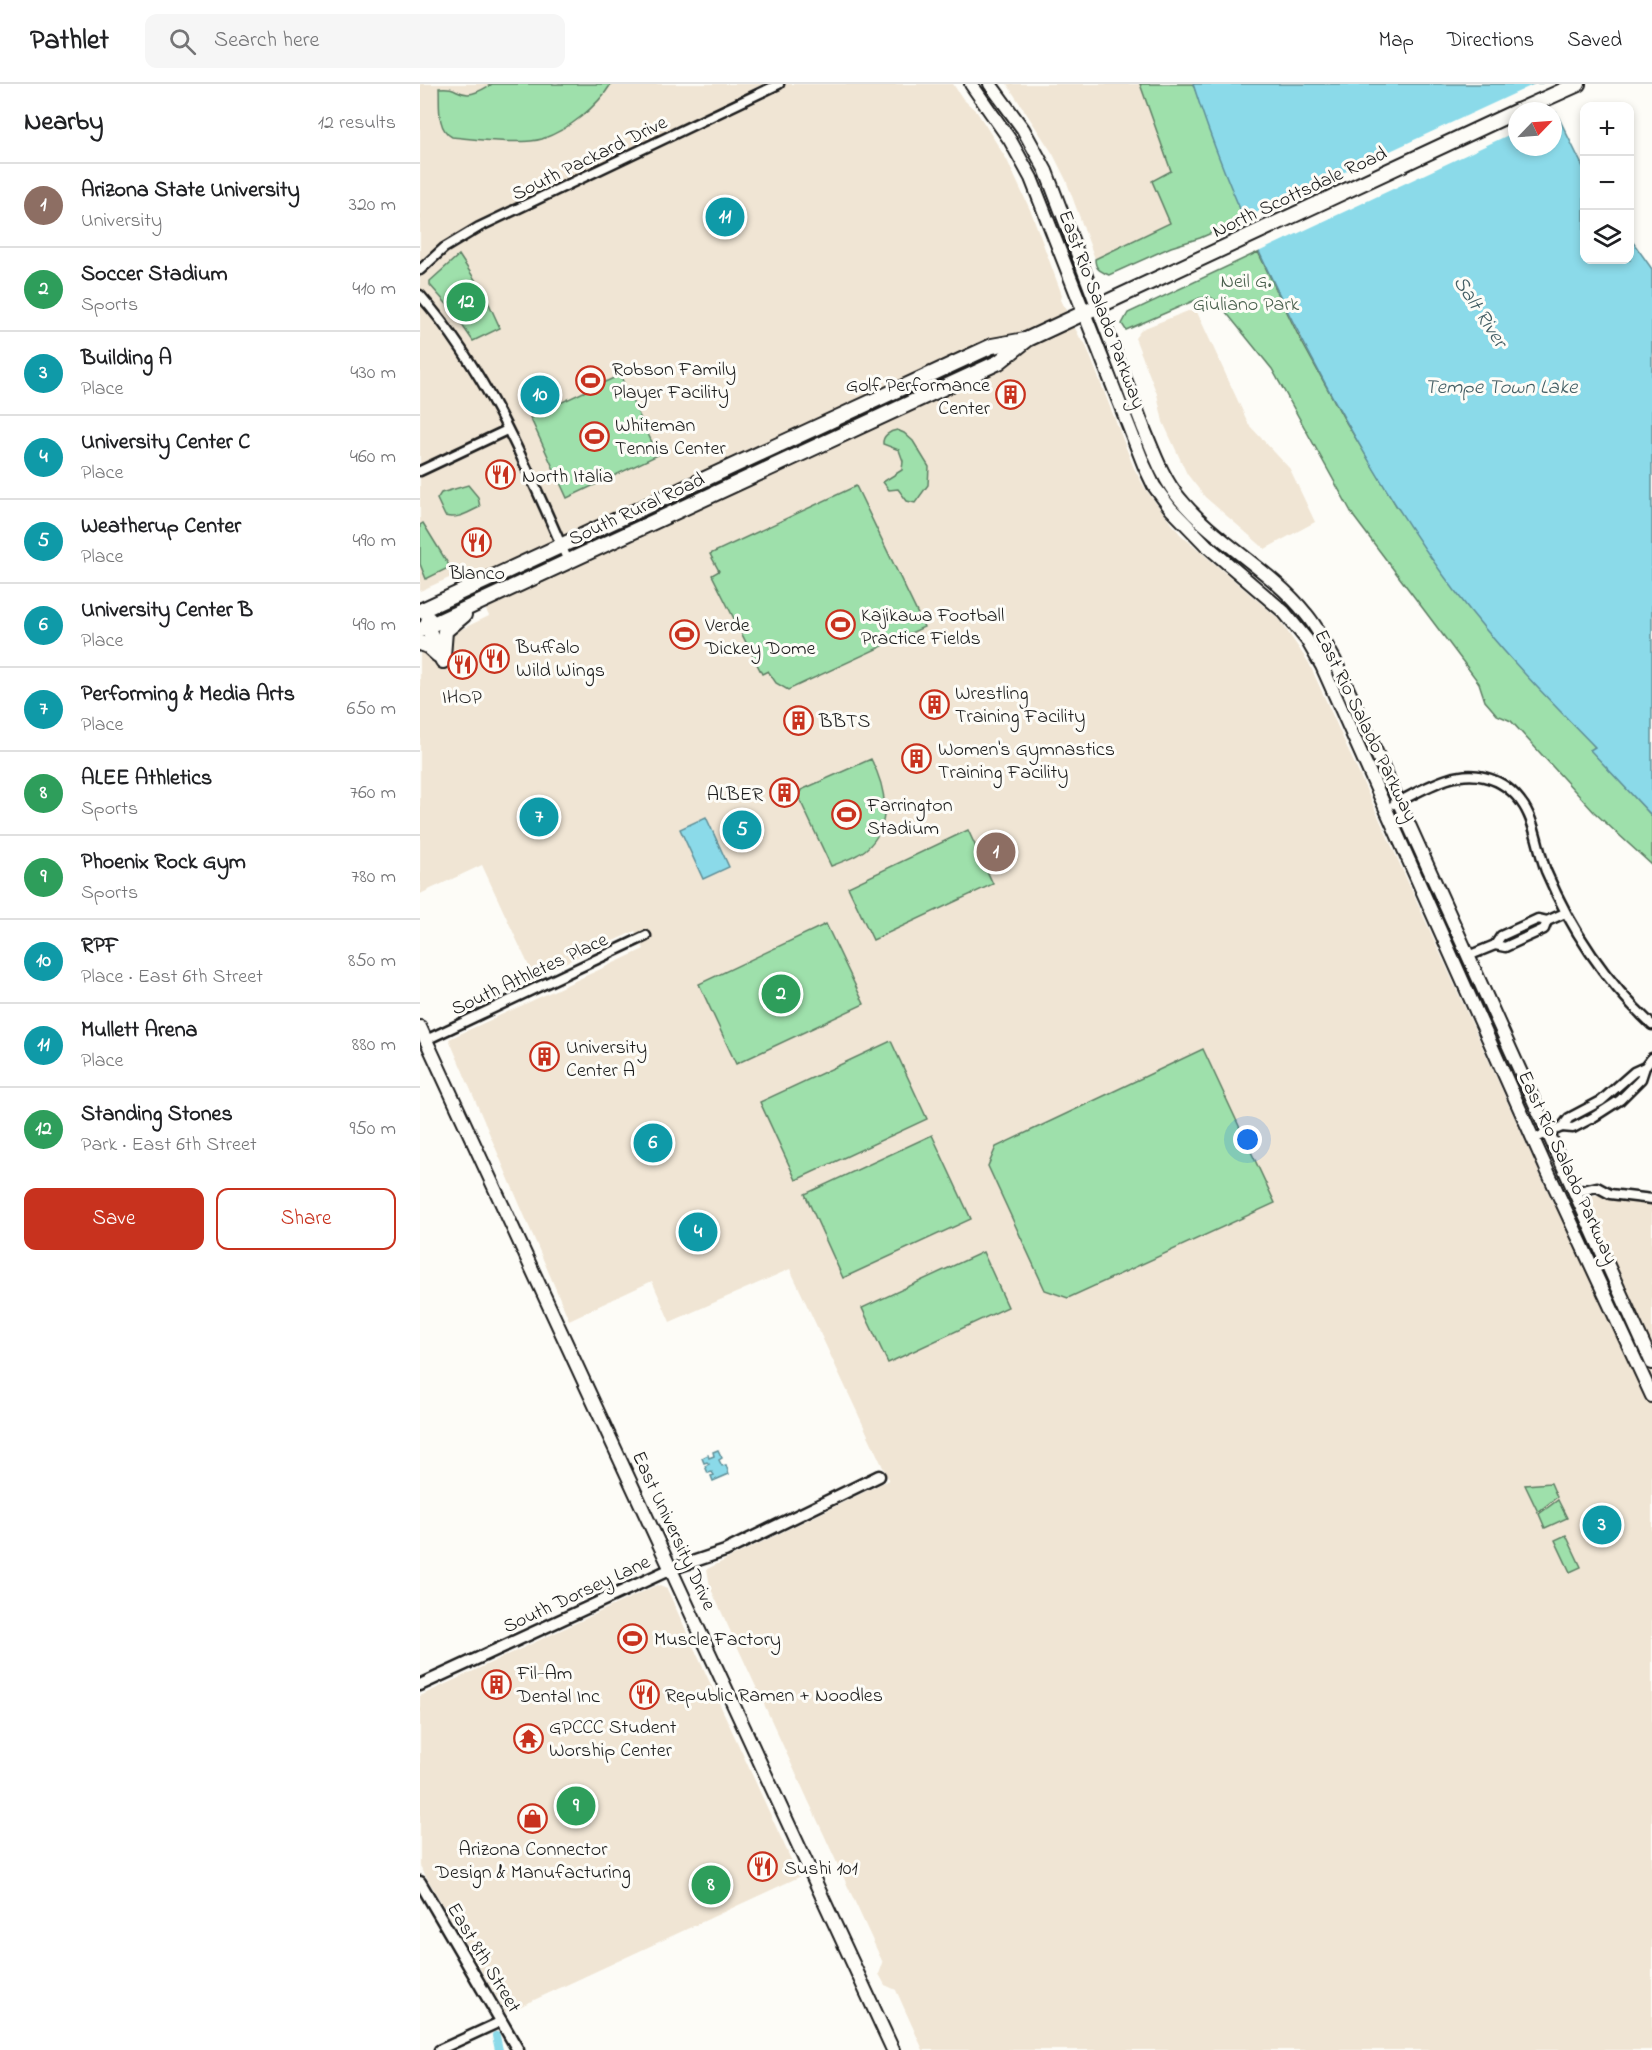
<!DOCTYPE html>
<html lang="en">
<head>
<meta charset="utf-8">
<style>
  body { margin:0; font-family:"Indie Flower",sans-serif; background:#f6f6f6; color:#202124 }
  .controls { position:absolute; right:18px; top:18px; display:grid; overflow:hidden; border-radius:12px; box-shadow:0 3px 9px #0003 }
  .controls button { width:54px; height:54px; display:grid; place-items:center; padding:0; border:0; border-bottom:2px solid #e0e0e0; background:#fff; color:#202124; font:30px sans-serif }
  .compass { position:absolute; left:1088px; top:18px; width:54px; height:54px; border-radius:50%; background:#fff; box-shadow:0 3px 9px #0003; rotate:65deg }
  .you { position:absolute; left:828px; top:1056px; width:21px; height:21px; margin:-15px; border:4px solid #fff; border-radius:50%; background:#1a73e8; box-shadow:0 0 0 9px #1a73e833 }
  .badge { display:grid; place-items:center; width:39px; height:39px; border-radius:50%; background:#c8321e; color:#fff; font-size:20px; font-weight:700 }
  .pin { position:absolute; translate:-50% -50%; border:3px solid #fff; box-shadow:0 2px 6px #0006 }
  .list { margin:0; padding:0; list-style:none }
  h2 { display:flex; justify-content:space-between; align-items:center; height:78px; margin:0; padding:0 24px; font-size:26px }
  h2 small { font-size:20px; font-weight:400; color:#757577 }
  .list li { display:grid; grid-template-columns:39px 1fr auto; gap:18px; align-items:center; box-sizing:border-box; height:84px; padding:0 24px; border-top:2px solid #e0e0e0 }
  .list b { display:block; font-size:22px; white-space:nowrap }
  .list p { margin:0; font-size:20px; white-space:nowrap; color:#757577 }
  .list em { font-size:20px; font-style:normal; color:#757577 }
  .actions { display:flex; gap:12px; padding:18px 24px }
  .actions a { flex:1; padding:14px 0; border:2px solid #c8321e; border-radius:12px; text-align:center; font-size:21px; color:#c8321e }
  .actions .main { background:#c8321e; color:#fff }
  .icon { flex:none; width:33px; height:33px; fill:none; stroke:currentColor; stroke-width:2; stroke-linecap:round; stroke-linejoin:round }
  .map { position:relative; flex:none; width:1232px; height:1966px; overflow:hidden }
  header { display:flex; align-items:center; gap:36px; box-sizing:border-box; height:84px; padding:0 30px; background:#fff; border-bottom:2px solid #e0e0e0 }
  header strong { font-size:28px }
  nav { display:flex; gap:33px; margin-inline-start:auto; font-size:21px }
  .search { width:420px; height:54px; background:#f6f6f6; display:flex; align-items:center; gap:15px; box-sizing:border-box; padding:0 21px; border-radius:12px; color:#757577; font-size:22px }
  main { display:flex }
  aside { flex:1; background:#fff }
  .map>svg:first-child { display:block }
</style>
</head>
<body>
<header>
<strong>Pathlet</strong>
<div class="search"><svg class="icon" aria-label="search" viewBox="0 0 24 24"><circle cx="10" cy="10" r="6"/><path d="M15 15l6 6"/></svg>Search here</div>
<nav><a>Map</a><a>Directions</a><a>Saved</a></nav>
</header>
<main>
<aside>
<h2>Nearby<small>12 results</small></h2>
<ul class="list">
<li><span class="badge" style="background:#8d6e63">1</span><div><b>Arizona State University</b><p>University</p></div><em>320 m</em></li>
<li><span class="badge" style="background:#2e9e5b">2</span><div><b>Soccer Stadium</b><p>Sports</p></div><em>410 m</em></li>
<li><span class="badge" style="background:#0f9aa8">3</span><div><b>Building A</b><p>Place</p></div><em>430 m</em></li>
<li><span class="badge" style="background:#0f9aa8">4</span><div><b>University Center C</b><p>Place</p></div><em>460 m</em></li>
<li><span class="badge" style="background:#0f9aa8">5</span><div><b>Weatherup Center</b><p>Place</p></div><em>490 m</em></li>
<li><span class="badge" style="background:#0f9aa8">6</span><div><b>University Center B</b><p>Place</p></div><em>490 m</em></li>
<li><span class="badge" style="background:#0f9aa8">7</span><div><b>Performing &amp; Media Arts</b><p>Place</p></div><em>650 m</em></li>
<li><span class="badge" style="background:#2e9e5b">8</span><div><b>ALEE Athletics</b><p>Sports</p></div><em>760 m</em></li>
<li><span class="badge" style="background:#2e9e5b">9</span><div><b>Phoenix Rock Gym</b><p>Sports</p></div><em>780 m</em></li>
<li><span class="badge" style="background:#0f9aa8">10</span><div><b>RPF</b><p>Place · East 6th Street</p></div><em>850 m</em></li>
<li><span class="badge" style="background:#0f9aa8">11</span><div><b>Mullett Arena</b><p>Place</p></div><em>880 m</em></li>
<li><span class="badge" style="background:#2e9e5b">12</span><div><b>Standing Stones</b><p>Park · East 6th Street</p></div><em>950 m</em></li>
</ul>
<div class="actions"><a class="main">Save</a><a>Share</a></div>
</aside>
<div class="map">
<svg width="1232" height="1966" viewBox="0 0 1232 1966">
  <rect width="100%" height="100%" fill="#fdfcf7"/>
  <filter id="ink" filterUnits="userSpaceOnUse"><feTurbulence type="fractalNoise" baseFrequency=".0167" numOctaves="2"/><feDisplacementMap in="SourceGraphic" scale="12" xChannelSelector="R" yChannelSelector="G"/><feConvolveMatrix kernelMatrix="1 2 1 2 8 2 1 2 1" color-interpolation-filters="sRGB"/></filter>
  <g filter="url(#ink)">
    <!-- built -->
    <g fill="#f0e5d4">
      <polygon points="0,0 533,0 543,15 557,28 587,76 612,130 642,211 641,216 660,254 665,259 714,384 726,406 760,450 859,535 889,579 1134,1121 1175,1111 1232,1115 1232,1966 503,1966 476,1906 465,1901 459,1890 463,1879 290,1503 287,1485 469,1396 370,1185 250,1238 232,1197 149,1236 29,955 224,865 215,847 114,893 62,781 0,810 0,565 69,532 47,486 0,507"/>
      <polygon points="587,0 720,0 751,88 732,97 750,139 675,175 646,96 633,70"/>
      <polygon points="768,227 777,228 829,341 870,385 895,438 845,465 785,413 767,390 743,338 737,310 715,254 722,245"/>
      <polygon points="237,1501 247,1505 379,1793 86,1929 0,1782 0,1612"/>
    </g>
    <!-- green -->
    <g fill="#9ee0ab" stroke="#5d7e64" stroke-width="1.5">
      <path d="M72,0H191C177,23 148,46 122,55C101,61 55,55 32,53C16,45 20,20 19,4C37,2 36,10 48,10C57,10 65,4 72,0Z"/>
      <path d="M720,0H773L824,135L780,154L751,163L689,191C680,187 675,185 675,175L750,139L732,97L751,87Z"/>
      <polygon points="838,168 878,251 924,335 977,423 1175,663 1171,666 1232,732 1232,781 1174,728 1091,637 1077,631 1065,617 1059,599 1047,583 934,433 852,285 797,217 790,213 780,214 706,246 702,240 708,229"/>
      <polygon points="39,171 65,211 80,244 53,257 31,225 10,201 10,197"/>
      <polygon points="200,291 238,371 147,414 110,333"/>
      <path d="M477,346L484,349L493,357L509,383L508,401L495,419L487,417L478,405L469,406L463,398L482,386L483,377L479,366L463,360C462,352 470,347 477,346Z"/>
      <path d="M48,401L58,413L60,423C48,428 38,436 25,432L17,415L21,409Z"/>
      <polygon points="436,402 504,543 368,606 356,599 348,587 342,590 292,491 299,487 290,470"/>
      <polygon points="3,439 30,483 6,495 0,480 0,441"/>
      <path d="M451,675C466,704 474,742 445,766C436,773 422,778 411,782L379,714L381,706Z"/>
      <polygon points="548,746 573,800 453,856 428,803"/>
      <polygon points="406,840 444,920 316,980 279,900"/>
      <polygon points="471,957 507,1035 376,1096 340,1018"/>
      <polygon points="783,965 855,1119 648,1214 625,1206 568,1082 576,1063"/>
      <polygon points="512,1051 551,1135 423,1194 385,1110"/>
      <polygon points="563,1168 588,1223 468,1279 442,1224"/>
      <polygon points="1131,1399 1137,1413 1118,1428 1105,1401"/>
      <polygon points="1138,1416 1147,1434 1125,1444 1119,1430"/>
      <polygon points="1146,1451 1161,1483 1150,1488 1135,1456"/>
    </g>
    <!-- water -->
    <g fill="#8bdae9" stroke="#5f8e97" stroke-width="1.5" fill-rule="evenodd">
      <path d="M773,0H1122L1164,85V176H1210V154L1232,185V732L1170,666L1175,663C1126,613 1077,563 1035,507C986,442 944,371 905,299C853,203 806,104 773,0ZM1097,27H1133V63H1097Z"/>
      <polygon points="286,733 309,783 283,795 260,745"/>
      <polygon points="298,1366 302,1374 299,1376 302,1382 306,1381 309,1390 293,1397 291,1392 294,1391 292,1388 288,1389 285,1382 289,1380 287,1378 284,1379 282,1374 288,1371 289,1374 294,1372 293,1368"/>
    </g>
    <!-- pier -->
    <polygon fill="#fdfcf7" points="1115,0 1125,0 1138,27 1133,30 1133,27 1097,27 1097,47 836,169 821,136"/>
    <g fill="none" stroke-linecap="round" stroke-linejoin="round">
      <!-- canal -->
      <polyline stroke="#8bdae9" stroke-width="8" points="76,1952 79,1966"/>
      <defs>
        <g id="minor">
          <polyline points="0,186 24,164 59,143 359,0"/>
          <path d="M0,211C67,287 108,385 148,477"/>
          <polyline points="0,387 87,346"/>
          <path d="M974,720C1001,707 1033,685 1064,693C1081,697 1095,708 1104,722C1116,741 1118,766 1126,787C1151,846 1185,897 1232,941"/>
          <polyline points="1127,837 1124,845 1085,863 1075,861 1081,852 1118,835 1127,837 1145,829"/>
          <polyline points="1048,872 1075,861"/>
          <polyline points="6,956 226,852"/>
          <polyline points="1225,983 1221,995 1200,1016 1172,1034 1153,1044 1142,1043 1149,1034 1181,1017 1214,988 1225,983 1232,974"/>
          <polyline points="1113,1055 1142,1043"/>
          <polyline points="1155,1108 1177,1103 1190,1110 1232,1115"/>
          <polyline points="19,1966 82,1937"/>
        </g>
        <g id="tertiary">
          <polyline points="0,1601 251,1485 305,1467 459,1392"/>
          <polyline points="0,1798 98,1966"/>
        </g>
        <g id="secondary">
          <polyline points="551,0 590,56 611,94 724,381 734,402 751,425 786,461 864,528 887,556 902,582 1127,1086 1232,1312"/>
          <path d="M570,0L603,45L626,87L724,345C734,369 743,395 760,415C796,459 850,485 886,530C898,544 906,561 915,577L1232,1279"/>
          <polyline points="0,943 473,1966"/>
        </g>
        <g id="primary">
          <polyline points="1098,27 1158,0"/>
          <polyline points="0,527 572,262 605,256"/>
          <polyline points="9,535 7,543 23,577"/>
          <polyline points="0,546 579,278 608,255 1097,27"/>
          <polyline points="0,559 8,562 18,571"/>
          <polyline points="23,572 25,547 44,531"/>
        </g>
      </defs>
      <!-- minor casing -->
      <use href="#minor" stroke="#1c1c1c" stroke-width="13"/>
      <!-- tertiary casing -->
      <use href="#tertiary" stroke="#1c1c1c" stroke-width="15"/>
      <!-- secondary casing -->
      <use href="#secondary" stroke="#1c1c1c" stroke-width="16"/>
      <!-- primary casing -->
      <use href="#primary" stroke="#1c1c1c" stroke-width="18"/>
      <!-- minor -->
      <use href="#minor" stroke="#fdfcf7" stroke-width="8"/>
      <!-- tertiary -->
      <use href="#tertiary" stroke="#fdfcf7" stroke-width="10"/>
      <!-- secondary -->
      <use href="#secondary" stroke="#fdfcf7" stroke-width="12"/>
      <!-- primary -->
      <use href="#primary" stroke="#fdfcf7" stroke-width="14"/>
    </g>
  </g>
  <!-- icons -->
  <defs>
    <symbol id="stadium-ring" viewBox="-11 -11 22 22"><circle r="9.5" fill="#fdfcf7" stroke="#c8321e" stroke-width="1.5"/><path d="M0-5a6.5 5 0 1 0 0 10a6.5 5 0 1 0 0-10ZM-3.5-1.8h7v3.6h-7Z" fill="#c8321e"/></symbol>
    <symbol id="building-ring" viewBox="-11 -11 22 22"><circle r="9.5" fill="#fdfcf7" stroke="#c8321e" stroke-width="1.5"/><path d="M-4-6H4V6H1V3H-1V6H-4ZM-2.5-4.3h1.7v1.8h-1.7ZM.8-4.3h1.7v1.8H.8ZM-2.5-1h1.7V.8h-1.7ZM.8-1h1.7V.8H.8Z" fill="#c8321e"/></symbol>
    <symbol id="restaurant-ring" viewBox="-11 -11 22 22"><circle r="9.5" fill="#fdfcf7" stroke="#c8321e" stroke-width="1.5"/><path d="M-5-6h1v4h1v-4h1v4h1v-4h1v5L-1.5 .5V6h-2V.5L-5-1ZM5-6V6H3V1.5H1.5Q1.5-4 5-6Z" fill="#c8321e"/></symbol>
    <symbol id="temple-ring" viewBox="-11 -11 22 22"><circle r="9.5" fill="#fdfcf7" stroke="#c8321e" stroke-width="1.5"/><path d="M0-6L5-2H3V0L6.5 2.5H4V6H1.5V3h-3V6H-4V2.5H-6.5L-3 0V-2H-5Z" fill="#c8321e"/></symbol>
    <symbol id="shop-ring" viewBox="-11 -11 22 22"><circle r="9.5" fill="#fdfcf7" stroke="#c8321e" stroke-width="1.5"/><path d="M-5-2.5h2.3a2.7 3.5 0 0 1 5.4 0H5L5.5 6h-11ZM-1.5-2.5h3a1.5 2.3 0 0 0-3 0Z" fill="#c8321e"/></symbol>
  </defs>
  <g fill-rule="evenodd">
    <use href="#stadium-ring" x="154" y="280" width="33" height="33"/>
    <use href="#building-ring" x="574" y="294" width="33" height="33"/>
    <use href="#stadium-ring" x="158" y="336" width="33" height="33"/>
    <use href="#restaurant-ring" x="64" y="374" width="33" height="33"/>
    <use href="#restaurant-ring" x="40" y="442" width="33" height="33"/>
    <use href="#stadium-ring" x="404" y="524" width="33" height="33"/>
    <use href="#stadium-ring" x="248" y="534" width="33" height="33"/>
    <use href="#restaurant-ring" x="58" y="558" width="33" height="33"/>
    <use href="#restaurant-ring" x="26" y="564" width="33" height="33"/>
    <use href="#building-ring" x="498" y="604" width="33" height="33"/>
    <use href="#building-ring" x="362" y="620" width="33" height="33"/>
    <use href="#building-ring" x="480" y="658" width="33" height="33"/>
    <use href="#building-ring" x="348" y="692" width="33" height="33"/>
    <use href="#stadium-ring" x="410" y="714" width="33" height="33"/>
    <use href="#building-ring" x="108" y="956" width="33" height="33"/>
    <use href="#stadium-ring" x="196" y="1538" width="33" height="33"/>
    <use href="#building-ring" x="60" y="1584" width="33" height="33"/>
    <use href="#restaurant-ring" x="208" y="1594" width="33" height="33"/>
    <use href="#temple-ring" x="92" y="1638" width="33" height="33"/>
    <use href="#shop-ring" x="96" y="1718" width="33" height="33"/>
    <use href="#restaurant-ring" x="326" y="1766" width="33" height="33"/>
  </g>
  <g text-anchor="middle" stroke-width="6" stroke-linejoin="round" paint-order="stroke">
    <!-- street labels -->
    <g font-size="20" fill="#1c1c1c" stroke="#fdfcf7">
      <text transform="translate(169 73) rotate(-26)" y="7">South Packard Drive</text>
      <text transform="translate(879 107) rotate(-25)" y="7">North Scottsdale Road</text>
      <text transform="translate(683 225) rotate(69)" y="7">East Rio Salado Parkway</text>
      <text transform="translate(216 424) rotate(-25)" y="7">South Rural Road</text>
      <text transform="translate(947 641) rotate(64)" y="7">East Rio Salado Parkway</text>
      <text transform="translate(109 889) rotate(-25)" y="7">South Athletes Place</text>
      <text transform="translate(1149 1083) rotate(65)" y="7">East Rio Salado Parkway</text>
      <text transform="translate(255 1446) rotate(65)" y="7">East University Drive</text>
      <text transform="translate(156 1509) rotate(-25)" y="7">South Dorsey Lane</text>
      <text transform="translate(65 1873) rotate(59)" y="7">East 8th Street</text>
    </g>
    <!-- park labels -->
    <g font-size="20" fill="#4a614e" stroke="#fdfcf7">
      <text x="826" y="203">Neil G.<tspan x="826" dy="23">Giuliano Park</tspan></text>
    </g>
    <!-- poi labels -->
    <g font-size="20" fill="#1c1c1c" stroke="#fdfcf7" text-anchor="start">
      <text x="192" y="291">Robson Family<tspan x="192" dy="23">Player Facility</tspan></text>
      <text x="570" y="307" text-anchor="end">Golf Performance<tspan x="570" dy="23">Center</tspan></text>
      <text x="195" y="347">Whiteman<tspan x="195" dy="23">Tennis Center</tspan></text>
      <text x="102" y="398">North Italia</text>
      <text x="57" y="495" text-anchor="middle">Blanco</text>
      <text x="441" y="537">Kajikawa Football<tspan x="441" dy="23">Practice Fields</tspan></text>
      <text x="285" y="547">Verde<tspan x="285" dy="23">Dickey Dome</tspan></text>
      <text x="96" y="569">Buffalo<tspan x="96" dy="23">Wild Wings</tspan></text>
      <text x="535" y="615">Wrestling<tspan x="535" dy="23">Training Facility</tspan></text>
      <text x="42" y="619" text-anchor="middle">IHOP</text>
      <text x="399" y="643">BBTS</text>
      <text x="518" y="671">Women's Gymnastics<tspan x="518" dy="23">Training Facility</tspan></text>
      <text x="343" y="716" text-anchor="end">ALBER</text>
      <text x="447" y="727">Farrington<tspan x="447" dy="23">Stadium</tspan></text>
      <text x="146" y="969">University<tspan x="146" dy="23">Center A</tspan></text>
      <text x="234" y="1561">Muscle Factory</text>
      <text x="97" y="1595">Fil-Am<tspan x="97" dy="23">Dental Inc</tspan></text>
      <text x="245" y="1617">Republic Ramen + Noodles</text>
      <text x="129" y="1649">GPCCC Student<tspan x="129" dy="23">Worship Center</tspan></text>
      <text x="113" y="1771" text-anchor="middle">Arizona Connector<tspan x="113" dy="23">Design &amp; Manufacturing</tspan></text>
      <text x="364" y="1790">Sushi 101</text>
    </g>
    <!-- water labels -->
    <g font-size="21" font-style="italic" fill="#435e64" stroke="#fdfcf7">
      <text transform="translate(1061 227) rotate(57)" y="7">Salt River</text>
      <text x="1081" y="309">Tempe Town Lake</text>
    </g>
  </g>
</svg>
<div class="controls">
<button>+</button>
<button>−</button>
<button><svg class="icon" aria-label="layers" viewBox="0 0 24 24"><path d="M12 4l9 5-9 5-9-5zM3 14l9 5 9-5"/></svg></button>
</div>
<svg class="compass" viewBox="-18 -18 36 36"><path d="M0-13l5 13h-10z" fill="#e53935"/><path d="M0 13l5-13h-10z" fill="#757577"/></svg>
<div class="you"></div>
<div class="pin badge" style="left:576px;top:768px;background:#8d6e63">1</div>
<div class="pin badge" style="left:361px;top:910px;background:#2e9e5b">2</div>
<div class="pin badge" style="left:1182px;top:1441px;background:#0f9aa8">3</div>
<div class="pin badge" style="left:278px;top:1148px;background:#0f9aa8">4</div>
<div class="pin badge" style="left:322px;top:746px;background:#0f9aa8">5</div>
<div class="pin badge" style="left:233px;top:1059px;background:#0f9aa8">6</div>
<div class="pin badge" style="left:119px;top:733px;background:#0f9aa8">7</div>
<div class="pin badge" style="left:291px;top:1801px;background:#2e9e5b">8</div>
<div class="pin badge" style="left:156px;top:1722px;background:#2e9e5b">9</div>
<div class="pin badge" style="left:120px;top:311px;background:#0f9aa8">10</div>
<div class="pin badge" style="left:305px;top:133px;background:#0f9aa8">11</div>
<div class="pin badge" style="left:46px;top:218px;background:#2e9e5b">12</div>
</div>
</main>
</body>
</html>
